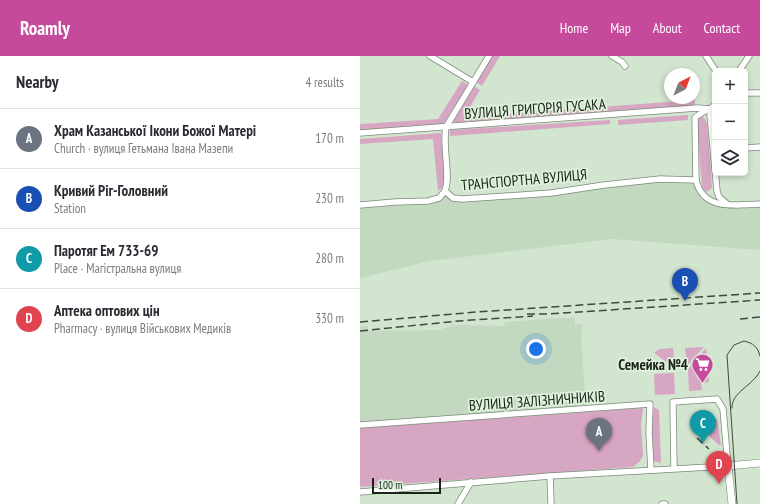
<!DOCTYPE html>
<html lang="en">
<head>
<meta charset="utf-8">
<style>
  body { margin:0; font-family:"PT Sans Narrow",sans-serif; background:#f7f7f7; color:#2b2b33 }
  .controls { position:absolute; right:12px; top:12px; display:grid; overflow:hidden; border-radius:6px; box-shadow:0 2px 6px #0003 }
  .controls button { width:36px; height:36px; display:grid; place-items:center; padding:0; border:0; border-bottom:1px solid #e1e1e2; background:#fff; color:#2b2b33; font:20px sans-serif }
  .compass { position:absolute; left:304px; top:12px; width:36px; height:36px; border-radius:50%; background:#fff; box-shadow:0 2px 6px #0003; rotate:42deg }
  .scale { position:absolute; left:12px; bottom:10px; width:69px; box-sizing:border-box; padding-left:4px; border:2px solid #1c231b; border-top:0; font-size:11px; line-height:14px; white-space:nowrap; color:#1c231b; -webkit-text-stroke:3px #dff2dc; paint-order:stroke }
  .you { position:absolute; left:176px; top:293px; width:14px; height:14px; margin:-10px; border:3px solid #fff; border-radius:50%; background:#1a73e8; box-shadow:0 0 0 6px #1a73e833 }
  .badge { display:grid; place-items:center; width:26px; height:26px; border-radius:50%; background:#c54a9c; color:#fff; font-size:13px; font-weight:700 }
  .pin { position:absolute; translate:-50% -33px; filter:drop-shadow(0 1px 2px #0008) }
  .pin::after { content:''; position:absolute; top:21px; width:14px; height:12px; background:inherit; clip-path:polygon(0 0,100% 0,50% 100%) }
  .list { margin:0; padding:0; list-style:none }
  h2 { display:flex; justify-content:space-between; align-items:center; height:52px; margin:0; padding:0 16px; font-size:17px }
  h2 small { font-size:13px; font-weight:400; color:#7c7c81 }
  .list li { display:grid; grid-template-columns:26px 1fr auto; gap:12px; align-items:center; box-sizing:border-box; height:60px; padding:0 16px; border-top:1px solid #e1e1e2 }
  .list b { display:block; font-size:15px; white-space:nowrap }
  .list p { margin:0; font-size:13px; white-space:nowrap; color:#7c7c81 }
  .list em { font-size:13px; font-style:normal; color:#7c7c81 }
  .icon { flex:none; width:22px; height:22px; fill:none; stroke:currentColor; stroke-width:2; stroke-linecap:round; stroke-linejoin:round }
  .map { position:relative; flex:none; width:400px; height:448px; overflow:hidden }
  header { display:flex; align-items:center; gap:24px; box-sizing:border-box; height:56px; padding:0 20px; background:#c54a9c; color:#fff }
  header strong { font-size:19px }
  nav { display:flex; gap:22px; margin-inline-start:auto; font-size:14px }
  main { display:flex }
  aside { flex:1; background:#fff }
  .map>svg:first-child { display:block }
</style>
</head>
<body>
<header>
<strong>Roamly</strong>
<nav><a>Home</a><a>Map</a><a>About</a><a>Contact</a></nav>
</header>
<main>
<aside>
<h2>Nearby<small>4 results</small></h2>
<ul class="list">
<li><span class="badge" style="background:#6b7280">A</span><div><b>Храм Казанської Ікони Божої Матері</b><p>Church · вулиця Гетьмана Івана Мазепи</p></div><em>170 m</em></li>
<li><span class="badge" style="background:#1a4fb4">B</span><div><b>Кривий Ріг-Головний</b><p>Station</p></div><em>230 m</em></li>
<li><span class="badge" style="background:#0f9aa8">C</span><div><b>Паротяг Ем 733-69</b><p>Place · Магістральна вулиця</p></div><em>280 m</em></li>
<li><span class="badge" style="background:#e0444e">D</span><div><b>Аптека оптових цін</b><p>Pharmacy · вулиця Військових Медиків</p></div><em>330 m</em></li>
</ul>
</aside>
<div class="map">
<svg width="400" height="448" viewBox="0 0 400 448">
  <rect width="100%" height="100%" fill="#d2e5cf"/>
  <!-- built -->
  <g fill="#c2d9bf">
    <polygon points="336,124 338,130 351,146 400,148 400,194 252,183 70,205 0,222 0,149 75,143 85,135 93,142 191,137 277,125"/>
    <polygon points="200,262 215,262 215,269 223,268 221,281 226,351 0,366 0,271 8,270 8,275 78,274 95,269 144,270 145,266"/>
  </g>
  <!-- green -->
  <g fill="#d7a6c3">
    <polygon points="132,0 140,0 122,30 116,26"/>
    <polygon points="102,25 108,29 83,69 0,75 0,68 78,63"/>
    <polygon points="114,30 120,34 104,61 335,44 335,50 95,67 93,63"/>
    <polygon points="328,59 328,64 258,69 258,64"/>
    <path d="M340,61C345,60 346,65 347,69L352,131L351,133L346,136L342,131L337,69Z"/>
    <polygon points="250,64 250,68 90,80 90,74"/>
    <polygon points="81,77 85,129 78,135 73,83 0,88 0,83"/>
    <polygon points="344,291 327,310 325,292"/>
    <polygon points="313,292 315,312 294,297 299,293"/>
    <polygon points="346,292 349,326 341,327 342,334 329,335 328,313"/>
    <polygon points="314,317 315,338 295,339 294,318"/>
    <path d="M294,351L299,354L301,407L293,405C290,387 292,369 294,351Z"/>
    <polygon points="283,352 281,368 283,400 280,405 273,411 0,431 0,372"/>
    <polygon points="347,363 357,363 361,389 359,389 340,372"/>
  </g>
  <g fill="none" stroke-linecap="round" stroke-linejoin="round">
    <defs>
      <g id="minor">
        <polyline points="70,0 113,26"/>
        <polyline points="252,0 262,6 265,10"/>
        <polyline points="346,0 356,15"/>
        <polyline points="379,15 389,0"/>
        <polyline points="385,37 400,37"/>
        <path d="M355,49C349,55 340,56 335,62L336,124C343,155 375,149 400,148"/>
        <polyline points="352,53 350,59 357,135 359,141 367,148"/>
        <polyline points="0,77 337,52 352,53"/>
        <polyline points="385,92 400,91"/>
        <path d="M85,135C91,120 82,90 86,71L129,0"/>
        <polyline points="0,149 35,146 68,145 79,142 85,135 93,142 102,143 191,137 244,129 300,123 336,124"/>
        <polyline points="0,369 290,348 289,377 291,414"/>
        <polyline points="190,420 191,448"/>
        <polyline points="0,436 190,420 368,410 363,353 357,343 313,346 314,412"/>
        <polyline points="98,448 111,426"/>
        <polyline points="302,448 305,448"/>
      </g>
      <polyline id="major" points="372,448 368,410 400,407"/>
    </defs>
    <!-- minor casing -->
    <use href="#minor" stroke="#798b77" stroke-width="7"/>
    <!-- major casing -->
    <use href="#major" stroke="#798b77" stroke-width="8"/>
    <!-- minor -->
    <use href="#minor" stroke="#fff" stroke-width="5.5"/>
    <!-- major -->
    <use href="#major" stroke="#fff" stroke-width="7"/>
    <!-- tram -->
    <g stroke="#40493f" stroke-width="1">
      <path d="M372,352C371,336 393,330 400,315"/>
      <path d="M377,448L367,299L374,289L384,285C393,287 398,291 400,300"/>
    </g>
    <!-- rail -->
    <g stroke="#40493f" stroke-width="1.5" stroke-dasharray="8 4" stroke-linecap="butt">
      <polyline points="167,258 189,258 400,244"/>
      <polyline points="380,263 400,261"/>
      <polyline points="0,266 117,256 400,237"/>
      <polyline points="0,275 98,265 173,260"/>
      <polyline points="337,382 349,393"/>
    </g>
  </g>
  <!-- icons -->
  <defs>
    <symbol id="supermarket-pin" viewBox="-11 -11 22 30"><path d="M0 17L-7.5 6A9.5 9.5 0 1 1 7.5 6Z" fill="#c54a9c" stroke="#dff2dc"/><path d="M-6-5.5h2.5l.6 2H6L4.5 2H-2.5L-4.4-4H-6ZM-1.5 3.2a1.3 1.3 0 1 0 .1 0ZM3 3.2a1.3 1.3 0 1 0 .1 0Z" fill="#fff"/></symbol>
  </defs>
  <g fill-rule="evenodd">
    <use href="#supermarket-pin" x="330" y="296" width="25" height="34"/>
  </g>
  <g text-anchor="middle" stroke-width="3.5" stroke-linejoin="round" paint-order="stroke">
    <!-- street labels -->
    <g font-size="15" fill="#1c231b" stroke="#dff2dc">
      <text transform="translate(175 53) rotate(-4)" y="5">ВУЛИЦЯ ГРИГОРІЯ ГУСАКА</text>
      <text transform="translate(164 124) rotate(-5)" y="5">ТРАНСПОРТНА ВУЛИЦЯ</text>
      <text transform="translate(177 345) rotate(-4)" y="5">ВУЛИЦЯ ЗАЛІЗНИЧНИКІВ</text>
    </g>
    <!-- poi labels -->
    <g font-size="15" font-weight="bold" fill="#1c231b" stroke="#dff2dc" text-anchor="end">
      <text x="328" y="314">Семейка №4</text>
    </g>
  </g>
</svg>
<div class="controls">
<button>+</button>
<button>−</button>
<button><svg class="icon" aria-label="layers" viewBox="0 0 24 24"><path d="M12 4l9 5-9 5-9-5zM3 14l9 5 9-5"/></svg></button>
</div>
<svg class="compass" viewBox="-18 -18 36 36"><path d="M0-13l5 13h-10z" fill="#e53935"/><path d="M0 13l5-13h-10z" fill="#7c7c81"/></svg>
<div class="scale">100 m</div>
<div class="you"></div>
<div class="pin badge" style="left:239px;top:395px;background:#6b7280">A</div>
<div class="pin badge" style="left:325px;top:245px;background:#1a4fb4">B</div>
<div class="pin badge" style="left:343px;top:387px;background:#0f9aa8">C</div>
<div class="pin badge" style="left:359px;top:428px;background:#e0444e">D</div>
</div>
</main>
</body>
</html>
